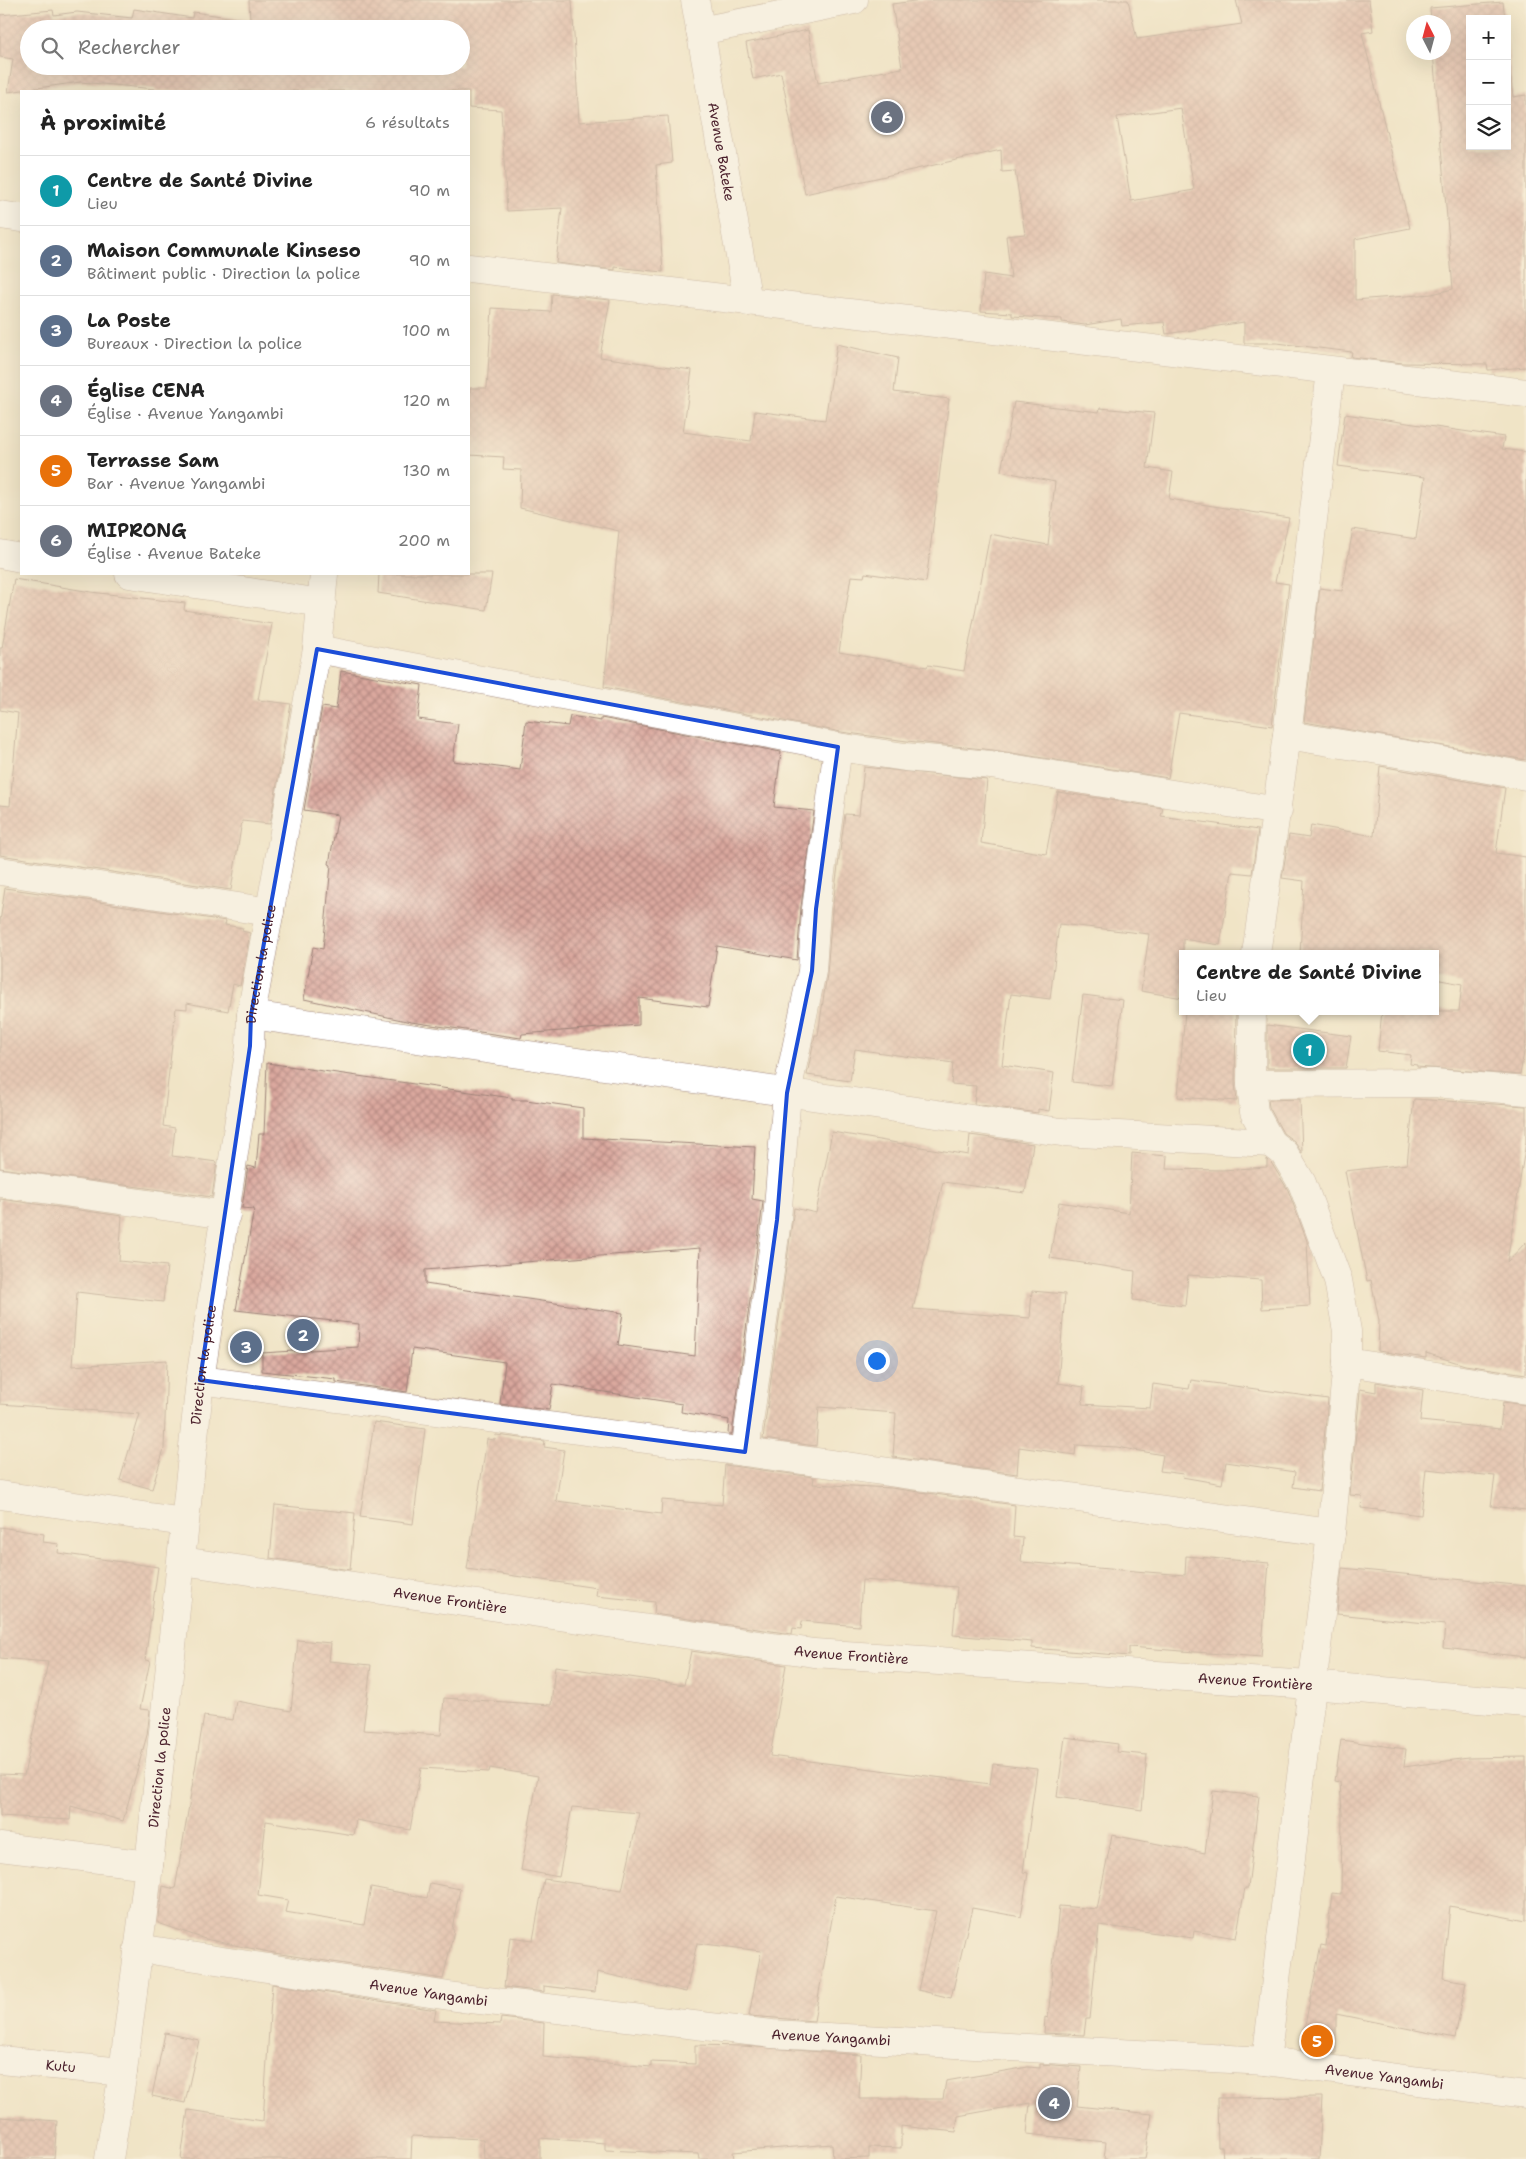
<!DOCTYPE html>
<html lang="fr">
<head>
<meta charset="utf-8">
<style>
  body { margin:0; font-family:"Shantell Sans",sans-serif; background:#f6f6f6; color:#222 }
  .controls { position:absolute; right:15px; top:15px; display:grid; overflow:hidden; border-radius:0px; box-shadow:0 5px 20px #0002 }
  .controls button { width:45px; height:45px; display:grid; place-items:center; padding:0; border:0; border-bottom:1px solid #e0e0e0; background:#fff; color:#222; font:25px sans-serif }
  .compass { position:absolute; left:1406px; top:15px; width:45px; height:45px; border-radius:50%; background:#fff; box-shadow:0 5px 20px #0002; rotate:354deg }
  .you { position:absolute; left:876px; top:1360px; width:18px; height:18px; margin:-12px; border:4px solid #fff; border-radius:50%; background:#1a73e8; box-shadow:0 0 0 8px #1a73e833 }
  .badge { display:grid; place-items:center; width:32px; height:32px; border-radius:50%; background:#111827; color:#fff; font-size:16px; font-weight:700 }
  .pin { position:absolute; translate:-50% -50%; border:2px solid #fff; box-shadow:0 1px 5px #0006 }
  .popup { position:absolute; left:1179px; top:950px; width:260px; height:65px; box-sizing:border-box; display:grid; place-content:center; border-radius:0px; background:#fff; filter:drop-shadow(0 1px 4px #0005); font-size:16px; white-space:nowrap; color:#767676 }
  .popup b { font-size:19px; color:#222 }
  .popup::after { content:''; position:absolute; left:50%; top:100%; margin-left:-10px; border:10px solid transparent; border-top-color:#fff }
  .list { margin:0; padding:0; list-style:none }
  h2 { display:flex; justify-content:space-between; align-items:center; height:65px; margin:0; padding:0 20px; font-size:21px }
  h2 small { font-size:16px; font-weight:400; color:#767676 }
  .list li { display:grid; grid-template-columns:32px 1fr auto; gap:15px; align-items:center; box-sizing:border-box; height:70px; padding:0 20px; border-top:1px solid #e0e0e0 }
  .list b { display:block; font-size:19px; white-space:nowrap }
  .list p { margin:0; font-size:16px; white-space:nowrap; color:#767676 }
  .list em { font-size:16px; font-style:normal; color:#767676 }
  .icon { flex:none; width:28px; height:28px; fill:none; stroke:currentColor; stroke-width:2; stroke-linecap:round; stroke-linejoin:round }
  .map { position:relative; flex:none; width:1526px; height:2159px; overflow:hidden }
  .search { position:absolute; background:#fff; box-shadow:0 5px 20px #0002; left:20px; top:20px; width:450px; height:55px; display:flex; align-items:center; gap:12px; box-sizing:border-box; padding:0 18px; border-radius:28px; color:#767676; font-size:19px }
  .panel { position:absolute; background:#fff; box-shadow:0 5px 20px #0002; left:20px; top:90px; width:450px; height:485px; border-radius:0px }
  .map>svg:first-child { display:block }
</style>
</head>
<body>
<div class="map">
<svg width="1526" height="2159" viewBox="0 0 1526 2159">
  <defs>
    <pattern id="building-cross-hatch" width="8" height="8" patternUnits="userSpaceOnUse" patternTransform="scale(1.25)"><rect width="8" height="8" fill="#daa89e"/><path d="M0 0l8 8M0 8l8-8" fill="none" stroke="#b38881"/></pattern>
  </defs>
  <rect width="100%" height="100%" fill="#fcf5e5"/>
  <filter id="ink" filterUnits="userSpaceOnUse"><feTurbulence type="fractalNoise" baseFrequency=".02" numOctaves="2"/><feDisplacementMap in="SourceGraphic" scale="10" xChannelSelector="R" yChannelSelector="G"/><feConvolveMatrix kernelMatrix="1 2 1 2 8 2 1 2 1" color-interpolation-filters="sRGB"/></filter>
  <filter id="wash" filterUnits="userSpaceOnUse"><feTurbulence type="fractalNoise" baseFrequency=".0096" numOctaves="4" result="noise"/><feDisplacementMap in="SourceGraphic" scale="20" xChannelSelector="R" yChannelSelector="G"/><feGaussianBlur stdDeviation="1.12" result="paint"/><feColorMatrix in="noise" values="0 0 0 0 0 0 0 0 0 0 0 0 0 0 0 0 0 1.4 0 .05"/><feComposite in="paint" operator="in"/></filter>
  <g filter="url(#wash)">
    <rect width="100%" height="100%" fill="#f0e4c6"/>
    <g id="blocks">
      <!-- building -->
      <g fill="url(#building-cross-hatch)" fill-rule="evenodd">
        <path d="M249,0H572L579,122L668,116L672,163L656,165L663,272L615,267V270L556,263L562,208L507,211L501,110L469,108V91H155V89L81,82L8,92L13,59L0,57V15L53,10L54,15L77,12L132,18L134,9L192,18L193,12L250,20ZM29,29H461V66H29Z"/>
        <path d="M922,0H1128L1137,39L1242,24L1236,0H1369L1373,31L1362,33L1410,228L1355,239V300L1432,294L1453,289L1433,52H1444V22H1431L1430,8L1503,2L1505,19H1470V146H1507V42L1513,97L1526,95V367L1488,370L1487,364L1403,363L1351,357L1352,352L1277,343H1244V322L1166,334L1164,322L1122,326L1121,319L1085,325L1062,322V319L1012,316V313L981,311L984,274L1011,278L1006,236L1025,234L1015,171L1002,172L1001,150L805,194L781,73L753,79L746,43L808,30L818,83L902,68L892,4ZM1181,108L1194,190L1131,201L1117,117Z"/>
        <polygon points="552,294 610,300 600,357 692,370 683,432 751,441 755,411 825,420 837,344 898,358 894,392 949,399 926,582 865,573 864,577 851,576 839,652 927,667 928,665 964,671 990,534 1048,545 1055,482 1001,471 1014,402 1099,412 1100,408 1154,413 1147,468 1173,472 1169,499 1289,518 1275,582 1289,584 1272,726 1179,713 1168,778 993,750 907,741 841,732 604,687 619,531 520,508 521,470 503,469 504,457 469,455 470,388 487,388 492,308 551,312"/>
        <polygon points="1345,414 1504,437 1502,449 1526,452 1526,760 1304,722 1320,588 1342,591 1353,529 1416,539 1425,477 1338,466"/>
        <polygon points="379,574 492,574 486,610 378,593"/>
        <polygon points="14,579 91,592 185,603 184,610 272,624 258,700 291,704 270,824 242,821 231,890 0,855 0,805 10,806 18,713 0,710 0,648 2,648"/>
        <polygon points="341,671 422,685 418,719 458,724 453,761 520,770 526,721 568,726 570,716 601,721 601,718 781,752 774,807 814,811 801,907 797,960 717,946 708,1007 639,998 639,1025 522,1034 521,1038 411,1022 304,999 313,947 323,949 331,865 329,864 338,815 304,810 322,707 336,709"/>
        <polygon points="1380,766 1505,788 1496,853 1526,857 1526,1041 1520,1075 1417,1067 1417,1065 1410,1064 1411,1055 1378,1051 1382,1011 1459,1011 1462,984 1435,979 1435,954 1300,954 1304,881 1282,878 1289,835 1309,838 1311,825 1374,836"/>
        <polygon points="864,767 987,780 981,843 1046,854 1058,792 1163,808 1161,816 1258,830 1252,874 1232,872 1220,945 1183,939 1183,998 1141,991 1149,934 1059,924 1050,999 1011,994 1002,1065 1054,1073 1049,1111 1038,1109 1038,1113 974,1104 976,1086 951,1084 953,1063 855,1049 850,1081 807,1075 815,1035 818,1035 827,974 832,911 845,814 859,815"/>
        <polygon points="5,888 226,921 225,925 243,928 242,931 250,933 240,986 233,984 228,1011 187,1003 187,1009 176,1008 163,1126 175,1128 172,1156 217,1162 212,1197 0,1168 0,922"/>
        <polygon points="1083,995 1123,1000 1112,1086 1072,1082"/>
        <polygon points="1185,1011 1236,1011 1235,1084 1237,1101 1178,1097"/>
        <polygon points="1267,1025 1351,1036 1346,1068 1267,1068"/>
        <path d="M267,1063L512,1098V1100H526L583,1108V1138L755,1147L752,1199L763,1201L761,1218L732,1434H728L729,1420L681,1412L682,1404L553,1384L549,1410L500,1404L505,1362L412,1349L407,1392L336,1382V1379L262,1371V1353L358,1347L359,1324L236,1310L254,1209L242,1208L248,1166L256,1168L259,1134H264ZM700,1248L695,1356L618,1345L623,1313L425,1284V1270Z"/>
        <polygon points="1300,1099 1302,1153 1294,1141 1283,1133 1269,1107 1268,1100"/>
        <polygon points="1414,1099 1526,1106 1526,1142 1507,1262 1526,1242 1526,1374 1465,1365 1426,1353 1426,1358 1378,1351 1379,1321 1371,1280 1367,1281 1345,1171 1407,1164"/>
        <polygon points="832,1132 968,1155 970,1135 1033,1144 1025,1193 943,1182 913,1309 1030,1318 1032,1291 1065,1294 1058,1383 1084,1387 1082,1404 1150,1408 1153,1384 1189,1389 1191,1380 1328,1399 1319,1491 1293,1487 1295,1472 1226,1462 1222,1484 1182,1477 1183,1474 1160,1471 1163,1455 1117,1447 1076,1445 1075,1455 1019,1447 1017,1474 893,1457 896,1413 819,1407 816,1446 763,1439 794,1208 816,1213"/>
        <polygon points="1132,1153 1167,1156 1166,1169 1222,1170 1267,1167 1267,1159 1272,1164 1288,1190 1307,1241 1310,1306 1262,1309 1261,1280 1188,1275 1185,1306 1133,1300 1135,1271 1050,1258 1059,1202 1129,1213"/>
        <polygon points="0,1199 122,1216 119,1261 167,1266 163,1302 77,1292 72,1366 167,1360 164,1449 152,1489 120,1480 140,1414 0,1404"/>
        <polygon points="1376,1382 1423,1390 1420,1421 1500,1429 1503,1402 1526,1405 1526,1510 1491,1506 1495,1476 1426,1469 1421,1515 1361,1508 1362,1496 1350,1495 1360,1392 1360,1389 1376,1392"/>
        <polygon points="374,1422 425,1429 413,1524 360,1517"/>
        <polygon points="496,1435 545,1441 544,1447 564,1450 556,1501 661,1514 662,1500 722,1505 725,1465 814,1477 813,1484 891,1488 1015,1505 1013,1537 1023,1538 1021,1562 1185,1575 1186,1556 1269,1563 1261,1657 1129,1647 1129,1656 1032,1648 1032,1642 953,1635 957,1587 862,1580 859,1626 802,1621 801,1629 793,1628 792,1634 654,1614 655,1602 596,1596 597,1588 467,1569 487,1439 495,1440"/>
        <polygon points="275,1505 355,1513 350,1570 270,1558"/>
        <polygon points="0,1527 44,1534 43,1542 59,1544 58,1553 158,1567 145,1660 150,1661 140,1709 150,1710 147,1735 123,1821 71,1806 70,1820 0,1816 0,1774 24,1775 48,1662 0,1658"/>
        <polygon points="1342,1568 1526,1586 1526,1657 1443,1648 1445,1625 1337,1614"/>
        <polygon points="298,1640 331,1643 329,1661 371,1665 363,1730 441,1735 444,1698 551,1705 555,1666 684,1685 691,1651 786,1665 770,1756 990,1784 993,1764 1037,1769 1023,1872 1028,1873 1021,1917 972,1908 951,1998 918,1990 936,1911 836,1896 814,2021 749,2016 761,1951 697,1943 686,1992 597,1972 595,1992 544,1986 544,1992 504,1987 510,1937 533,1940 544,1879 622,1890 639,1813 572,1807 559,1877 521,1870 538,1776 490,1768 489,1772 421,1768 410,1830 356,1820 353,1835 266,1821 258,1895 288,1900 285,1912 364,1925 371,1887 427,1898 430,1883 460,1889 452,1929 454,1930 443,1979 274,1953 205,1939 158,1923 163,1886 175,1889 204,1716 233,1720 236,1701 291,1711"/>
        <polygon points="1065,1737 1118,1744 1117,1752 1147,1755 1142,1810 1057,1797"/>
        <polygon points="1341,1740 1406,1749 1404,1767 1468,1758 1526,1757 1526,1921 1450,1906 1443,1978 1466,1982 1455,2038 1336,2014 1336,2054 1300,2050 1321,1945 1326,1946 1332,1893 1341,1894 1342,1813 1340,1782 1335,1781"/>
        <polygon points="1213,1791 1259,1796 1248,1888 1245,1888 1236,1938 1194,1931 1193,1938 1099,1925 1090,2019 1086,2019 1084,2035 1044,2033 1045,2017 1048,2018 1059,1906 1097,1909 1112,1835 1205,1853"/>
        <polygon points="272,1984 436,2010 434,2021 500,2024 501,2018 544,2023 543,2057 651,2067 651,2062 695,2064 695,2045 743,2046 861,2055 859,2099 943,2099 946,2081 1028,2067 1040,2068 1040,2064 1081,2067 1077,2106 1152,2114 1145,2159 1104,2159 1106,2142 1027,2134 1030,2103 958,2116 956,2132 901,2126 901,2148 869,2147 869,2158 833,2159 832,2144 733,2152 734,2159 699,2159 698,2154 605,2150 605,2143 540,2138 540,2159 484,2159 483,2139 412,2136 411,2159 181,2159 188,2110 263,2121"/>
        <polygon points="165,2033 199,2040 185,2103 152,2096"/>
        <polygon points="1322,2097 1319,2159 1223,2159 1222,2147 1218,2147 1217,2098"/>
        <polygon points="0,2117 57,2121 54,2159 0,2159"/>
      </g>
    </g>
  </g>
  <g filter="url(#ink)">
    <use href="#blocks" fill-opacity="0" stroke="#9d8278" stroke-width="1"/>
    <g fill="none" stroke-linecap="round" stroke-linejoin="round">
      <defs>
        <g id="minor">
          <path id="s1" d="M695,0L748,302"/>
          <polyline points="700,31 854,0"/>
          <polyline points="0,215 21,218"/>
          <polyline points="469,268 1526,393"/>
          <polyline points="0,554 21,558"/>
          <polyline points="129,574 322,603"/>
          <polyline points="317,649 838,747 905,757 991,765 1278,811"/>
          <polyline points="1287,735 1331,371"/>
          <polyline points="0,871 270,912"/>
          <polyline points="1256,954 1287,735 1427,758 1526,776"/>
          <polyline points="1252,1011 1251,1084 1254,1112 1271,1143 1284,1153 1302,1183 1338,1280 1347,1331 1347,1362 1331,1533 1266,2061"/>
          <polyline points="251,1015 1061,1132 1271,1143"/>
          <polyline points="1251,1084 1434,1083 1526,1091"/>
          <polyline points="0,1183 226,1215"/>
          <polyline points="1347,1362 1526,1390"/>
          <polyline points="200,1380 745,1452 1331,1533"/>
          <polyline points="745,1452 777,1220 787,1093 812,971 816,909 838,747"/>
          <polyline points="0,1495 184,1522"/>
          <path id="s2" d="M182,1561L814,1653L1311,1685L1526,1703"/>
          <polyline points="0,1847 149,1865"/>
          <path id="s3" d="M138,1948L462,1998L772,2034L1266,2061L1526,2095"/>
          <path id="s4" d="M0,2060L123,2072"/>
          <path id="s5" d="M109,2159L123,2072L149,1865L200,1380L250,1046L251,1015L317,649L324,574"/>
        </g>
      </defs>
      <!-- minor casing -->
      <use href="#minor" stroke="#9d8278" stroke-width="29"/>
      <!-- minor -->
      <use href="#minor" stroke="#fff" stroke-width="28"/>
    </g>
  </g>
  <!-- marked area -->
  <path d="M0 0H1526V2159H0ZM317,649L838,747L816,909L812,971L787,1093L777,1220L745,1452L200,1380L250,1046L251,1015Z" fill="#f0e4c6" fill-opacity=".55" fill-rule="evenodd"/>
  <path fill="none" stroke="#1d4ed8" stroke-width="4" stroke-linejoin="round" d="M317,649L838,747L816,909L812,971L787,1093L777,1220L745,1452L200,1380L250,1046L251,1015Z"/>
  <g text-anchor="middle" stroke-width="4" stroke-linejoin="round" paint-order="stroke">
    <!-- street labels -->
    <g font-size="14" fill="#4a1f2b" stroke="#fcf5e5">
      <text dy="5" stroke="none"><textPath href="#s1" startOffset="154">Avenue Bateke</textPath></text>
      <text dy="5" stroke="none"><textPath href="#s5" startOffset="1205">Direction la police</textPath></text>
      <text dy="5" stroke="none"><textPath href="#s5" startOffset="800">Direction la police</textPath></text>
      <text dy="5" stroke="none"><textPath href="#s2" startOffset="271">Avenue Frontière</textPath></text>
      <text dy="5" stroke="none"><textPath href="#s2" startOffset="676">Avenue Frontière</textPath></text>
      <text dy="5" stroke="none"><textPath href="#s2" startOffset="1081">Avenue Frontière</textPath></text>
      <text dy="5" stroke="none"><textPath href="#s5" startOffset="395">Direction la police</textPath></text>
      <text dy="5" stroke="none"><textPath href="#s3" startOffset="294">Avenue Yangambi</textPath></text>
      <text dy="5" stroke="none"><textPath href="#s3" startOffset="699">Avenue Yangambi</textPath></text>
      <text dy="5" stroke="none"><textPath href="#s4" startOffset="61">Kutu</textPath></text>
      <text dy="5" stroke="none"><textPath href="#s3" startOffset="1254">Avenue Yangambi</textPath></text>
    </g>
  </g>
</svg>
<div class="controls">
<button>+</button>
<button>−</button>
<button><svg class="icon" aria-label="layers" viewBox="0 0 24 24"><path d="M12 4l9 5-9 5-9-5zM3 14l9 5 9-5"/></svg></button>
</div>
<svg class="compass" viewBox="-18 -18 36 36"><path d="M0-13l5 13h-10z" fill="#e53935"/><path d="M0 13l5-13h-10z" fill="#767676"/></svg>
<div class="you"></div>
<div class="pin badge" style="left:1309px;top:1050px;background:#0f9aa8">1</div>
<div class="popup"><b>Centre de Santé Divine</b>Lieu</div>
<div class="pin badge" style="left:303px;top:1335px;background:#5c6f8a">2</div>
<div class="pin badge" style="left:246px;top:1347px;background:#5c6f8a">3</div>
<div class="pin badge" style="left:1054px;top:2103px;background:#6b7280">4</div>
<div class="pin badge" style="left:1317px;top:2041px;background:#e8710a">5</div>
<div class="pin badge" style="left:887px;top:117px;background:#6b7280">6</div>
<div class="search"><svg class="icon" aria-label="search" viewBox="0 0 24 24"><circle cx="10" cy="10" r="6"/><path d="M15 15l6 6"/></svg>Rechercher</div>
<section class="panel">
<h2>À proximité<small>6 résultats</small></h2>
<ul class="list">
<li><span class="badge" style="background:#0f9aa8">1</span><div><b>Centre de Santé Divine</b><p>Lieu</p></div><em>90 m</em></li>
<li><span class="badge" style="background:#5c6f8a">2</span><div><b>Maison Communale Kinseso</b><p>Bâtiment public · Direction la police</p></div><em>90 m</em></li>
<li><span class="badge" style="background:#5c6f8a">3</span><div><b>La Poste</b><p>Bureaux · Direction la police</p></div><em>100 m</em></li>
<li><span class="badge" style="background:#6b7280">4</span><div><b>Église CENA</b><p>Église · Avenue Yangambi</p></div><em>120 m</em></li>
<li><span class="badge" style="background:#e8710a">5</span><div><b>Terrasse Sam</b><p>Bar · Avenue Yangambi</p></div><em>130 m</em></li>
<li><span class="badge" style="background:#6b7280">6</span><div><b>MIPRONG</b><p>Église · Avenue Bateke</p></div><em>200 m</em></li>
</ul>
</section>
</div>
</body>
</html>
